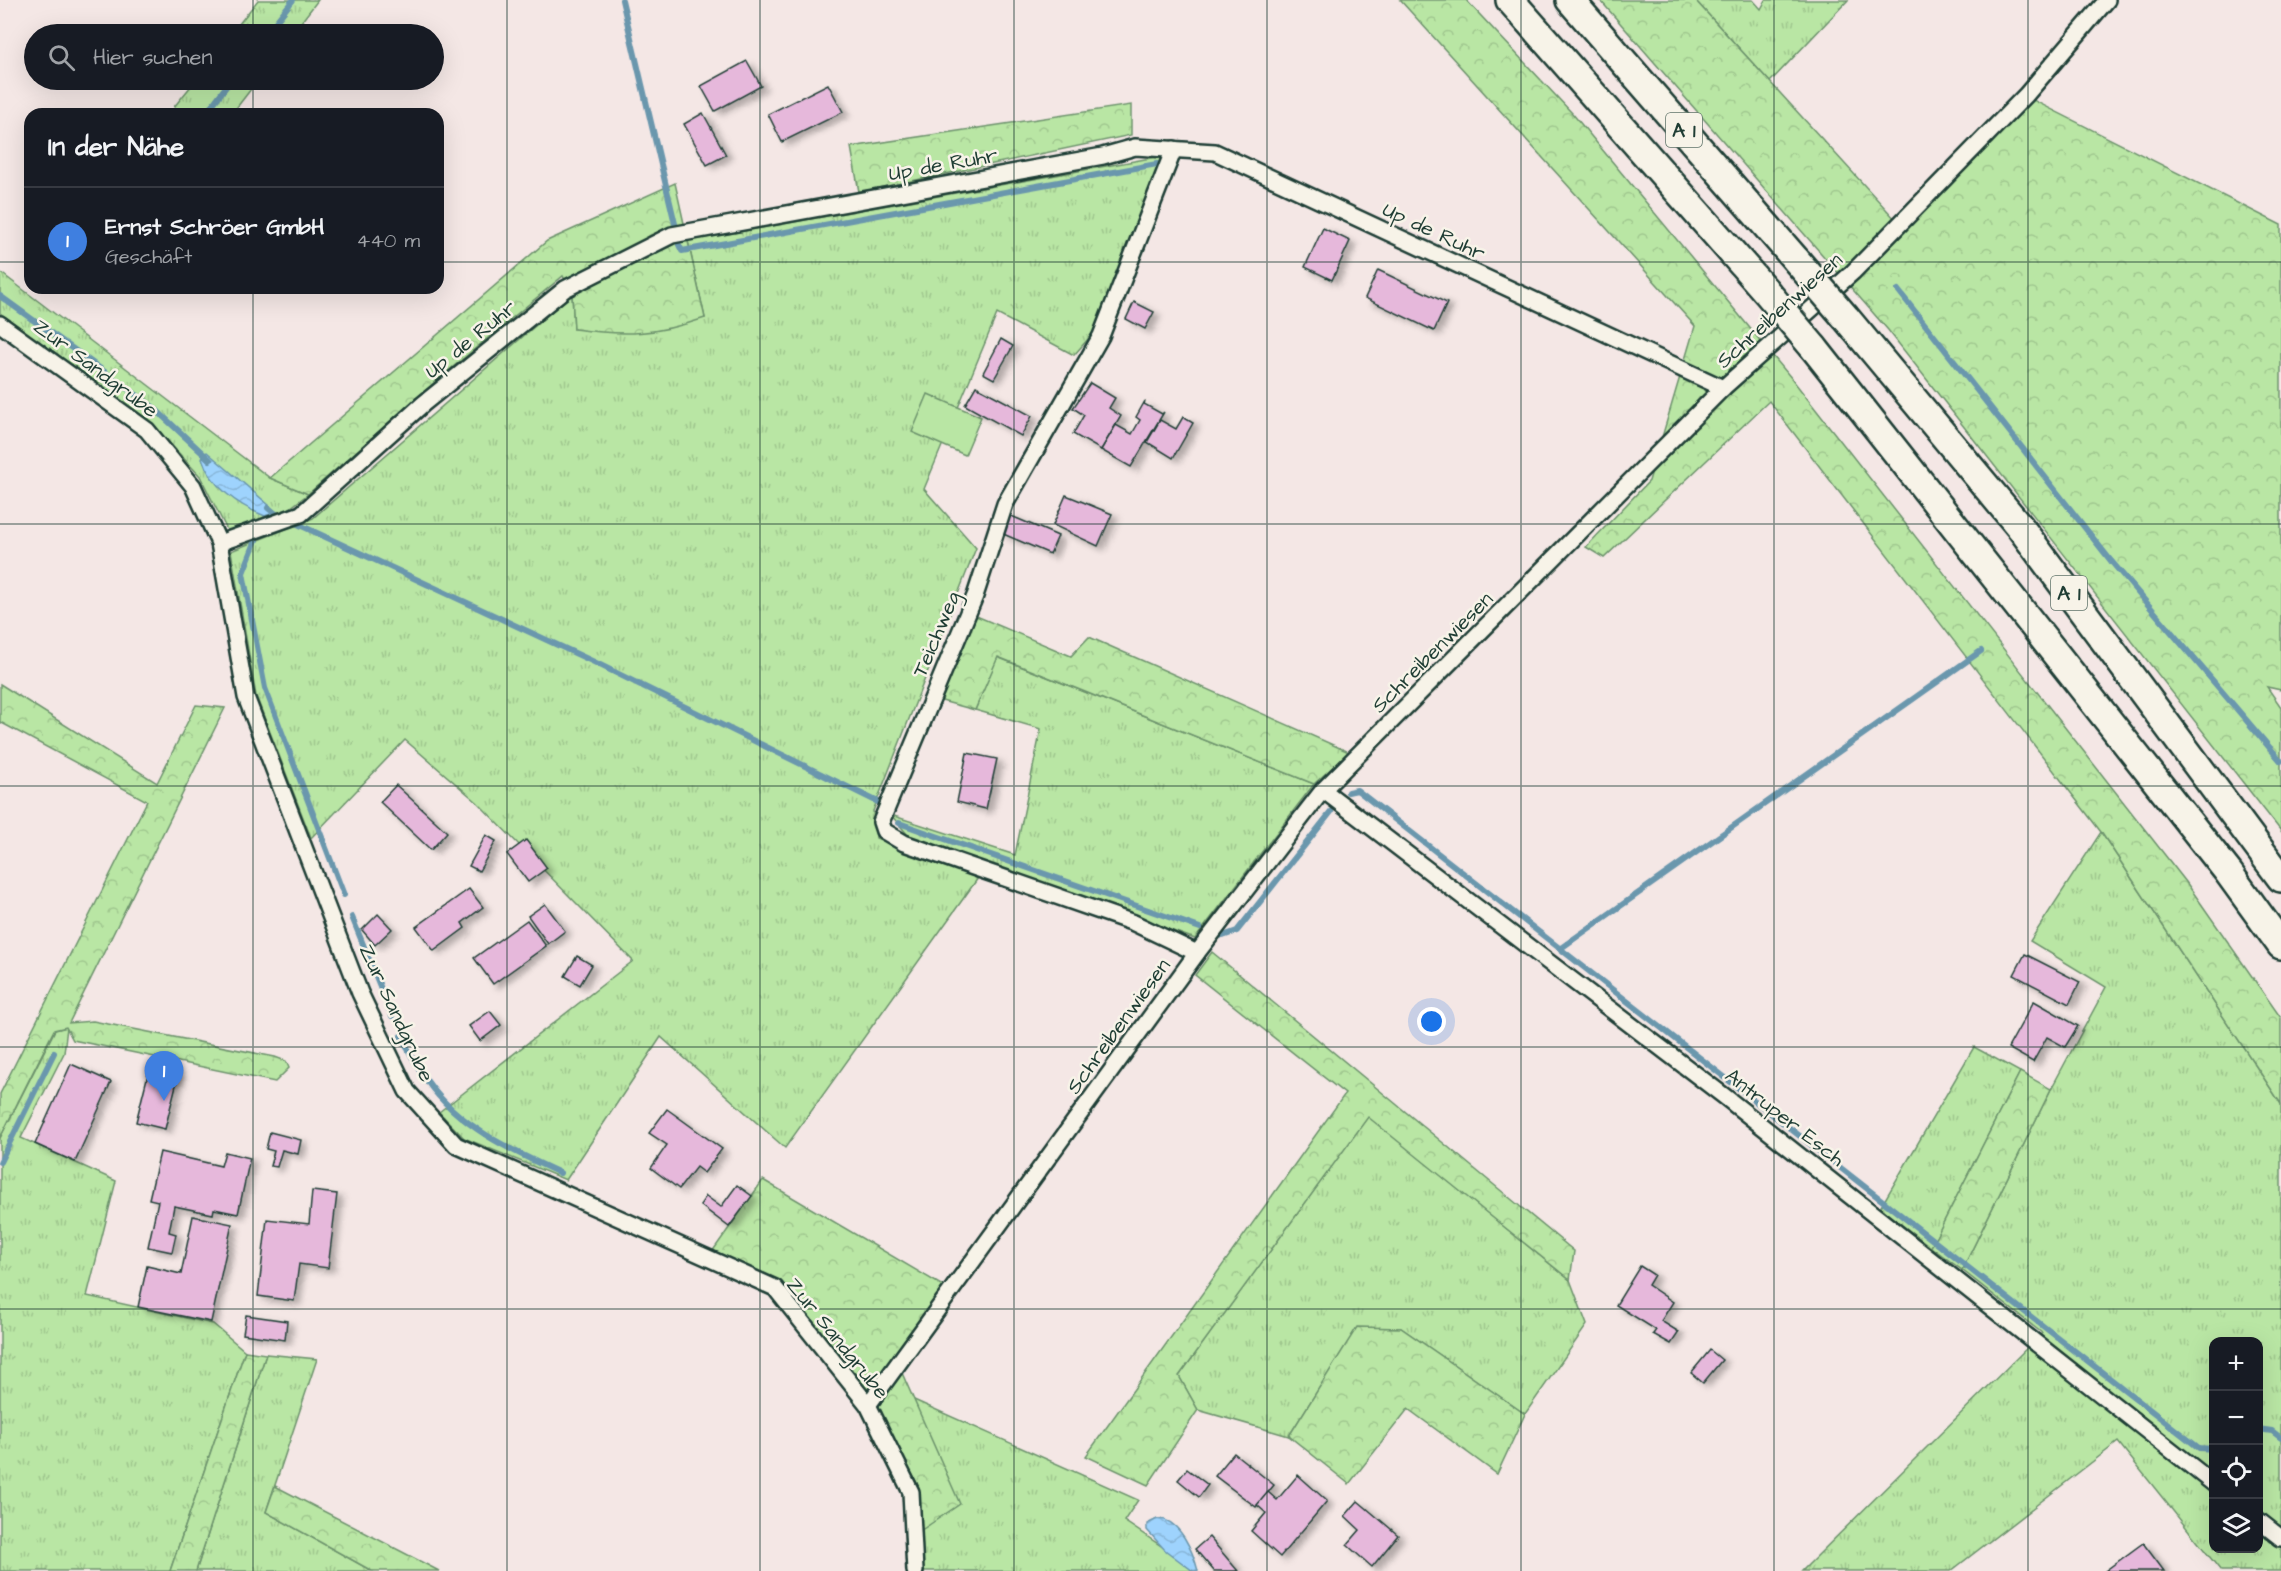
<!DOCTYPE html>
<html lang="de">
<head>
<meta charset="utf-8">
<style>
  body { margin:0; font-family:"Architects Daughter",sans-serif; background:#20242c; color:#f1f3f6 }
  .controls { position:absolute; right:18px; bottom:18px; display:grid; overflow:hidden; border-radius:12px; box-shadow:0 6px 24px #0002 }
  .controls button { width:54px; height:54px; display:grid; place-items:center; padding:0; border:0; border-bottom:2px solid #363941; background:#171b24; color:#f1f3f6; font:30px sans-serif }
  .you { position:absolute; left:1432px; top:1022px; width:21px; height:21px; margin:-15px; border:4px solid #fff; border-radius:50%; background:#1a73e8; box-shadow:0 0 0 9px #1a73e833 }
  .badge { display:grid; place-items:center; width:39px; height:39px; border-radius:50%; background:#2563eb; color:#fff; font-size:20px; font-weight:700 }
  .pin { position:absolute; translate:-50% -50px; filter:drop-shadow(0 2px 3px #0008) }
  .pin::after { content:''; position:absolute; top:32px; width:21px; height:18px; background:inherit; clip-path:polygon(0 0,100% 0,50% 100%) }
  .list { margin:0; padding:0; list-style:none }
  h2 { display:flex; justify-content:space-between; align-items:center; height:78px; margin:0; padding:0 24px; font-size:26px }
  h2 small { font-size:20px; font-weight:400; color:#9ea1a6 }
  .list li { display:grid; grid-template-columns:39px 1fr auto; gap:18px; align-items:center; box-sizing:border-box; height:108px; padding:0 24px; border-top:2px solid #363941 }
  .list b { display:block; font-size:22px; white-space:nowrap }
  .list p { margin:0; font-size:20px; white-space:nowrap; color:#9ea1a6 }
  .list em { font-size:20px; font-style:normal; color:#9ea1a6 }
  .icon { flex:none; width:33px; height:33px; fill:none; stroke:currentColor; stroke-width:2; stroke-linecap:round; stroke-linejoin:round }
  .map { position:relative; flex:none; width:2281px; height:1571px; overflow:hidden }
  .search { position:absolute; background:#171b24; box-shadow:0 6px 24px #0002; left:24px; top:24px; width:420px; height:66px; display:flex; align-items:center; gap:15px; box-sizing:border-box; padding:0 21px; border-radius:33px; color:#9ea1a6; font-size:22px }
  .panel { position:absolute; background:#171b24; box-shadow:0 6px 24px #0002; left:24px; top:108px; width:420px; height:186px; border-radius:18px }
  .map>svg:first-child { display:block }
</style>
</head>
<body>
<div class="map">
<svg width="2281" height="1571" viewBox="0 0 2281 1571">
  <defs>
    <pattern id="grass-tufts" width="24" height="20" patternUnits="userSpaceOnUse" patternTransform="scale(1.5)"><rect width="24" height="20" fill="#b9e6a4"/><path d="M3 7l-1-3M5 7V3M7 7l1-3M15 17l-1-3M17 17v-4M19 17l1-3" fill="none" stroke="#9fc68e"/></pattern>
    <pattern id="forest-crowns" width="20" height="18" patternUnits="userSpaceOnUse" patternTransform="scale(1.5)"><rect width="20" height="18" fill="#b9e6a4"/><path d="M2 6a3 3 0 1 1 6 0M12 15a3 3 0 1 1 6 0" fill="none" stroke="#9fc68e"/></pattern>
    <pattern id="water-waves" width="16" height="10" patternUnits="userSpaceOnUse" patternTransform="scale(1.5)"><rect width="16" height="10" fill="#9ed3fd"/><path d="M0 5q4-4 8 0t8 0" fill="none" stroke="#88b6d9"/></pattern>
    <filter id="shadow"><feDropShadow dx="6" dy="4" stdDeviation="3" flood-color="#0004"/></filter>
  </defs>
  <rect width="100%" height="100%" fill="#f4e7e5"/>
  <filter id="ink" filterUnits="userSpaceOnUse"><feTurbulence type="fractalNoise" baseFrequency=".0167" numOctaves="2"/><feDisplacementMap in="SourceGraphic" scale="12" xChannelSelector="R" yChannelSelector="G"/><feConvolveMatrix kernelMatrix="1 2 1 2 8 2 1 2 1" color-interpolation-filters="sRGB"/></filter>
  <g filter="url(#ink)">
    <!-- grass -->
    <g fill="url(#grass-tufts)" stroke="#6c926c" stroke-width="1.5" fill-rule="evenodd">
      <polygon points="258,0 318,0 292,34 231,34"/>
      <polygon points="1695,0 1753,0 1761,9 1766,0 1848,0 1770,82"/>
      <polygon points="196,80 258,80 234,111 237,114 182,114 174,107"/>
      <polygon points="1162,156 1096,330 1074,355 997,314 924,489 976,548 873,811 876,838 978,878 785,1148 661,1037 566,1180 464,1138 439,1112 633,961 477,802 405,740 311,838 256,696 231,551 313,518 572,294 574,329 705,318 688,241"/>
      <polygon points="0,272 270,478 308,494 286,511 228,532 200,476 150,422 0,313"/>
      <polygon points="997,657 1314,784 1195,939 908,835 891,815 1015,855 1041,729 975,710"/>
      <path d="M2101,832L2281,1104V1571H2221L2118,1442L1951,1571H1802L2042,1333L1962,1270L2051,1089L2106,987L2030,941ZM2214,1342H2258V1548H2214Z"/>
      <polygon points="67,1027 64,1053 21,1138 116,1181 87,1296 213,1324 245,1351 170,1571 0,1571 0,1138 55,1030"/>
      <polygon points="1974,1047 2020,1072 1931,1247 1880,1208"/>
      <polygon points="1368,1116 1570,1280 1587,1325 1525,1414 1401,1328 1357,1328 1289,1436 1198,1410 1179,1376"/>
      <polygon points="266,1354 317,1359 266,1512 372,1571 196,1571"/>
      <polygon points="914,1400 1138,1500 1124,1521 1194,1568 1192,1571 922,1571"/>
    </g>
    <!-- forest -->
    <g fill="url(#forest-crowns)" stroke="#6c926c" stroke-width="1.5">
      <polygon points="1400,0 1466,0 1572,113 1792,379 2186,882 2281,1018 2281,1104 2101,832 1769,401 1604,558 1586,547 1649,481 1695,326"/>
      <polygon points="1600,0 1695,0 1896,220 2019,93 2281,225 2281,690 2267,687 2281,707 2281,831 1888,330"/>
      <polygon points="1131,105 1131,135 859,192 851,147"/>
      <path d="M675,183L705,318C655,335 626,336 574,329L572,294L563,276L436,381L308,494L270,478L547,241Z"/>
      <polygon points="974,615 1071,656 1089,637 1349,752 1314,784 998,657 975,710 938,700"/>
      <polygon points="0,684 157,783 196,705 225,708 69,1023 93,1021 275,1057 286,1061 289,1068 275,1082 73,1040 66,1027 54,1030 0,1138 0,1094 147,801 0,722"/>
      <polygon points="1212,952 1574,1251 1570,1280 1368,1117 1179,1376 1198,1410 1148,1485 1086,1456 1345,1094 1195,975"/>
      <polygon points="2020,1072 2051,1089 1962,1270 1931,1247"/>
      <polygon points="763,1180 943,1286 902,1373 960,1504 920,1531 917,1483 868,1393 780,1285 712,1252"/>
      <polygon points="1357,1327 1401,1328 1525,1414 1497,1474 1408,1409 1349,1484 1289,1436"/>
      <polygon points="245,1351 266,1354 196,1571 170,1571"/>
      <polygon points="275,1486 439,1571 372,1571 266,1512"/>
    </g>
    <!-- pitch -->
    <polygon fill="#b9e6a4" stroke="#6c926c" stroke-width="1.5" points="928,394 981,417 965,455 912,432"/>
    <!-- water -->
    <g fill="url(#water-waves)" stroke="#6b97ad" stroke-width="1.5">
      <path d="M207,452L277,512L265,516C239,506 210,486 202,458Z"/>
      <path d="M1157,1519C1180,1517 1194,1555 1198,1571H1193L1165,1550L1147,1530V1524Z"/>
    </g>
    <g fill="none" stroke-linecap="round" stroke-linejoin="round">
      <!-- stream -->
      <g stroke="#6b97ad" stroke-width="6">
        <polyline points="622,0 676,228"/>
        <polyline points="266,34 293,0"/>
        <polyline points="216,114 210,108 231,80"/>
        <polyline points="679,245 682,251 1157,164"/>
        <polyline points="1898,290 2111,561 2281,761"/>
        <polyline points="0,296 153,407 210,460"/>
        <polyline points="268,508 274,513 594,662 878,802"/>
        <polyline points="256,540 243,573 265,688 344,895"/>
        <polyline points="1348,792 1357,790 2199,1448 2214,1449"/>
        <polyline points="899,823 1200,928"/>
        <polyline points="352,917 392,1016"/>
        <polyline points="1223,936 1237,931 1331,812"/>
        <polyline points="1561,948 1981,651"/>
        <path d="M401,1036C409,1051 417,1067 427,1081C458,1126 512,1151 560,1173"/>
        <polyline points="0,1162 54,1053"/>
        <polyline points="2258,1429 2272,1431 2281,1438"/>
      </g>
    </g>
    <!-- building -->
    <g fill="#e6b8db" stroke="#1f3d34" stroke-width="1.5" filter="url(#shadow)">
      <polygon points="747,61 761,86 715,111 701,86"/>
      <polygon points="828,84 843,112 782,142 768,114"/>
      <polygon points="703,113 726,155 707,165 684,124"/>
      <polygon points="1323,228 1350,241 1332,280 1305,267"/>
      <polygon points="1378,270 1447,303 1434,331 1365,298"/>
      <polygon points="1134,302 1154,312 1145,329 1126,319"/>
      <polygon points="1001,339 1013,346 994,379 983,373"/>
      <polygon points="1090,383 1115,398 1109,408 1121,416 1101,450 1073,434 1084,415 1073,408"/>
      <polygon points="976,386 1032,416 1021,436 965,405"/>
      <polygon points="1145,401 1144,404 1162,414 1164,412 1131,467 1101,450 1116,425 1132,434 1140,420 1136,417"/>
      <polygon points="1183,417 1193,423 1173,458 1147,442 1160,420 1176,429"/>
      <polygon points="1066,495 1112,514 1098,546 1053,525"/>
      <polygon points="1009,515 1058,536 1050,554 1001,533"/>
      <polygon points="967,753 997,759 986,809 957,802"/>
      <polygon points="396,785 447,832 431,850 380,802"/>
      <polygon points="486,835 496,841 479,871 469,866"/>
      <polygon points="526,840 547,868 528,882 507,854"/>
      <polygon points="469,889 483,907 462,923 465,928 434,951 416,927"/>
      <polygon points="545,904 565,931 548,944 528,916"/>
      <polygon points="378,914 392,929 375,945 362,930"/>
      <polygon points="527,920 546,946 493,984 474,958"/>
      <polygon points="2025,954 2080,982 2069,1004 2014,975"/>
      <polygon points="577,956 592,965 580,985 565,976"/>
      <polygon points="2034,1001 2078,1026 2065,1047 2047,1037 2033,1062 2008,1048"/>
      <polygon points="490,1011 501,1025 480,1041 469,1026"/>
      <polygon points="71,1064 111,1082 75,1162 35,1144"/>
      <polygon points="150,1066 179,1073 165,1129 136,1122"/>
      <polygon points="667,1109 722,1149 704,1173 696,1167 679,1189 651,1168 667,1145 649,1133"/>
      <polygon points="270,1132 301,1140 298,1154 282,1150 277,1167 270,1166 274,1151 266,1149"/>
      <polygon points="160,1152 221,1166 225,1152 250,1158 238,1214 214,1209 213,1214 174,1206 169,1232 176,1234 172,1252 148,1247 158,1201 149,1199"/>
      <polygon points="737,1185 752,1196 729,1227 700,1205 706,1196 721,1207"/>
      <polygon points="312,1191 337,1194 328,1268 299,1264 294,1301 258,1296 267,1219 309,1224"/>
      <polygon points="193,1216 232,1224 211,1322 138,1307 147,1266 181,1274"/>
      <polygon points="1640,1266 1654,1275 1648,1285 1673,1302 1661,1321 1679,1332 1671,1344 1653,1334 1656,1330 1616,1305"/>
      <polygon points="246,1315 287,1321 285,1340 243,1334"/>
      <polygon points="1710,1350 1722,1360 1703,1383 1691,1373"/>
      <polygon points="1234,1453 1274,1485 1256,1507 1215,1476"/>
      <polygon points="1187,1469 1208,1485 1199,1497 1178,1480"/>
      <polygon points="1298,1475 1327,1501 1280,1557 1251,1531 1266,1513 1257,1505 1268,1492 1277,1500"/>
      <polygon points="1358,1501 1398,1535 1372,1567 1347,1545 1360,1530 1345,1516"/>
      <polygon points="1209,1537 1238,1571 1214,1571 1195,1549"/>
      <polygon points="2143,1543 2164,1571 2105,1571"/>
    </g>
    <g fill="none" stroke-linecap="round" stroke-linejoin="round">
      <defs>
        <g id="minor">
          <polyline points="1174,149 1101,336 1005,504 975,596 881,822 884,831 904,843 1134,923 1197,953"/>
          <polyline points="0,324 147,430 193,486 219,543 246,697 360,993 407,1091 456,1145 775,1288 868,1405 911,1492 915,1571"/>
          <polyline points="219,543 301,514 423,404 565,289 672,235 1103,156 1135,147 1215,152 1723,388"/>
          <polyline points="1323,790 1724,1096 2214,1484"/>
          <polyline points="868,1405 1197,953 1323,790 1723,388 1853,272 2026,95 2107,0"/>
          <polyline points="2258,1520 2281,1538"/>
        </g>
        <g id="motorway">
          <polyline points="1510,0 1765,290"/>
          <polyline points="1570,0 1797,261"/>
          <polyline points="1846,318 2020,527 2281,878"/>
          <polyline points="1814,348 2228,872 2281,945"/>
        </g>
      </defs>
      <!-- minor casing -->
      <use href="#minor" stroke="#1f3d34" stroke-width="20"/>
      <!-- motorway casing -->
      <use href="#motorway" stroke="#1f3d34" stroke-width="32"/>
      <!-- minor -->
      <use href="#minor" stroke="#f7f3e8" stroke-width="15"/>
      <!-- motorway -->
      <use href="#motorway" stroke="#f7f3e8" stroke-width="27"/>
      <defs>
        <g id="motorway-bridge">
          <polyline points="1797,261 1846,318"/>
          <polyline points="1765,290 1814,348"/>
        </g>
      </defs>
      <!-- motorway-bridge casing -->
      <use href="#motorway-bridge" stroke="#1f3d34" stroke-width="32" stroke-linecap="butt"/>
      <!-- motorway-bridge -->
      <use href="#motorway-bridge" stroke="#f7f3e8" stroke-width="27"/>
    </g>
  </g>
  <!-- grid -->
  <path fill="none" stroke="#1f3d34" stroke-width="1.5" stroke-opacity="0.55" d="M253,0V34M507,0V1571M760,0V1571M1014,0V1571M1267,0V1571M1521,0V1571M1774,0V1571M2028,0V1571M253,80V114M0,262H30M438,262H2281M253,288V1571M0,524H2281M0,786H2281M0,1047H2281M0,1309H2281"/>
  <g text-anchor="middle" stroke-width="5" stroke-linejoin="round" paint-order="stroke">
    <!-- shield labels -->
    <g fill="#f7f3e8" stroke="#60746a" stroke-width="1.5">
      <rect x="1666" y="113" width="36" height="34" rx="4.5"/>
      <rect x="2051" y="576" width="36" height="34" rx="4.5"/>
    </g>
    <g font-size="20" font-weight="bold" fill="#1f3d34">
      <text x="1684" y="137">A 1</text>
      <text x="2069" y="600">A 1</text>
    </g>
    <!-- street labels -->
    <g font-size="21" fill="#1f3d34" stroke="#f7f3e8">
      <text transform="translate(943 164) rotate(-10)" y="7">Up de Ruhr</text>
      <text transform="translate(1434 231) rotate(25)" y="7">Up de Ruhr</text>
      <text transform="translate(1779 310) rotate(-42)" y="7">Schreibenwiesen</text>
      <text transform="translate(470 339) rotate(-39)" y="7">Up de Ruhr</text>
      <text transform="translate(96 368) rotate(37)" y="7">Zur Sandgrube</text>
      <text transform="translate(936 634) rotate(-67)" y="7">Teichweg</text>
      <text transform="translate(1432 652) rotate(-45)" y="7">Schreibenwiesen</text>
      <text transform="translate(397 1013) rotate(65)" y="7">Zur Sandgrube</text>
      <text transform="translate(1118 1026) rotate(-54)" y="7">Schreibenwiesen</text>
      <text transform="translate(1785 1117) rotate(38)" y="7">Antruper Esch</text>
      <text transform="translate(838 1338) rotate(51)" y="7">Zur Sandgrube</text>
    </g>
  </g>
</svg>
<div class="controls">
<button>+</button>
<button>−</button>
<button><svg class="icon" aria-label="locate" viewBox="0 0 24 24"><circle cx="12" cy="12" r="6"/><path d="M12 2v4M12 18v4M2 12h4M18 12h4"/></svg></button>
<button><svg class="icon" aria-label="layers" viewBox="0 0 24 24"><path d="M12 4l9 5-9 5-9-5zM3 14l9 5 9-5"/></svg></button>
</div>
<div class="you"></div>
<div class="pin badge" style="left:164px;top:1101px;background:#3f7fe0">1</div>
<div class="search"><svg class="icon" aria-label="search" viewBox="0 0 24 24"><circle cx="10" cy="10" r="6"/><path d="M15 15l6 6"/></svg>Hier suchen</div>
<section class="panel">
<h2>In der Nähe<small></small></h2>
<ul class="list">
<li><span class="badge" style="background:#3f7fe0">1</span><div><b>Ernst Schröer GmbH</b><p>Geschäft</p></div><em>440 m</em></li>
</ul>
</section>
</div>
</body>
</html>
